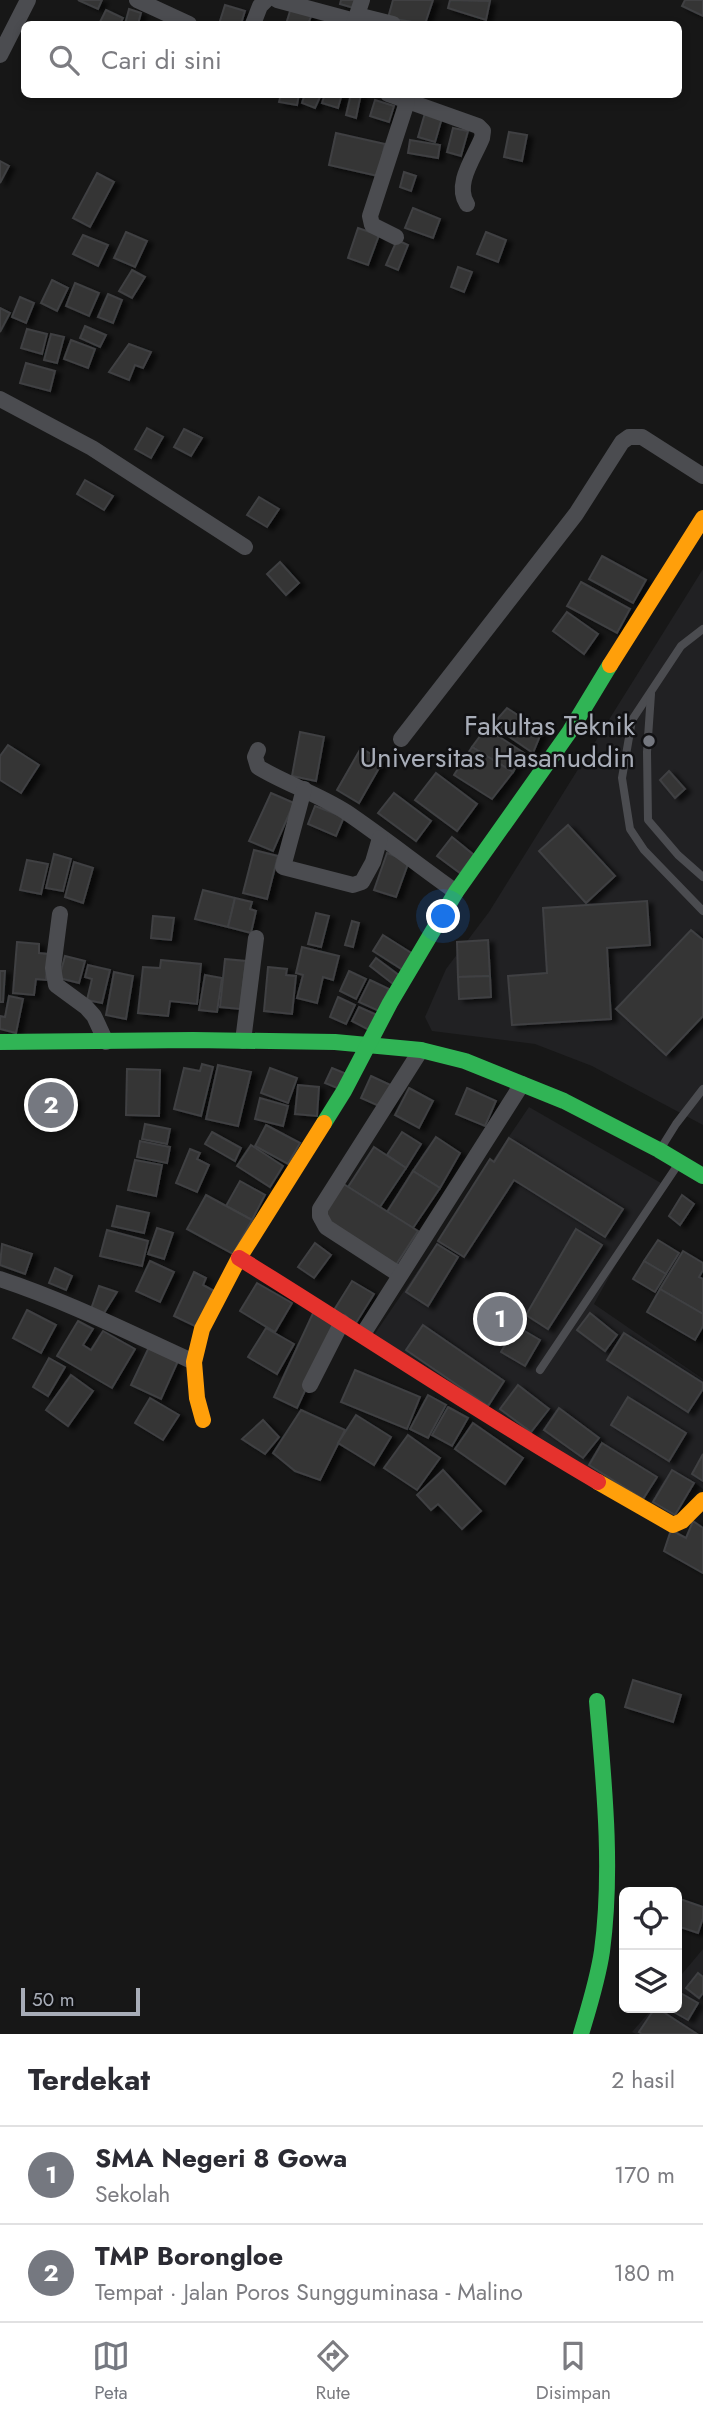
<!DOCTYPE html>
<html lang="id">
<head>
<meta charset="utf-8">
<style>
  body { margin:0; font-family:Jost,sans-serif; background:#f2f2f3; color:#2b2b33 }
  .controls { position:absolute; right:21px; bottom:21px; display:grid; overflow:hidden; border-radius:10px; box-shadow:0 4px 10px #0003 }
  .controls button { width:63px; height:63px; display:grid; place-items:center; padding:0; border:0; border-bottom:2px solid #e1e1e2; background:#fff; color:#2b2b33; font:35px sans-serif }
  .scale { position:absolute; left:21px; bottom:18px; width:119px; box-sizing:border-box; padding-left:7px; border:4px solid #a8adb8; border-top:0; font-size:19px; line-height:24px; white-space:nowrap; color:#a8adb8; -webkit-text-stroke:5px #111113; paint-order:stroke }
  .you { position:absolute; left:444px; top:917px; width:24px; height:24px; margin:-18px; border:5px solid #fff; border-radius:50%; background:#1a73e8; box-shadow:0 0 0 10px #1a73e833 }
  .badge { display:grid; place-items:center; width:46px; height:46px; border-radius:50%; background:#757880; color:#fff; font-size:23px; font-weight:700 }
  .pin { position:absolute; translate:-50% -50%; border:4px solid #fff; box-shadow:0 2px 7px #0006 }
  .list { margin:0; padding:0; list-style:none }
  h2 { display:flex; justify-content:space-between; align-items:center; height:91px; margin:0; padding:0 28px; font-size:30px }
  h2 small { font-size:23px; font-weight:400; color:#7c7c81 }
  .list li { display:grid; grid-template-columns:46px 1fr auto; gap:21px; align-items:center; box-sizing:border-box; height:98px; padding:0 28px; border-top:2px solid #e1e1e2 }
  .list b { display:block; font-size:26px; white-space:nowrap }
  .list p { margin:0; font-size:23px; white-space:nowrap; color:#7c7c81 }
  .list em { font-size:23px; font-style:normal; color:#7c7c81 }
  .icon { flex:none; width:38px; height:38px; fill:none; stroke:currentColor; stroke-width:2; stroke-linecap:round; stroke-linejoin:round }
  .map { position:relative; flex:none; width:703px; height:2034px; overflow:hidden }
  .search { position:absolute; background:#fff; box-shadow:0 4px 10px #0003; left:21px; right:21px; top:21px; height:77px; display:flex; align-items:center; gap:18px; box-sizing:border-box; padding:0 24px; border-radius:10px; color:#7c7c81; font-size:26px }
  .sheet { height:287px; background:#fff }
  nav { display:flex; justify-content:space-around; align-items:center; box-sizing:border-box; height:98px; border-top:2px solid #e1e1e2; background:#fff; font-size:19px; color:#7c7c81 }
  nav a { display:grid; justify-items:center; gap:4px }
  nav .on { color:#757880 }
  .map>svg:first-child { display:block }
</style>
</head>
<body>
<div class="map">
<svg width="703" height="2034" viewBox="0 0 703 2034">
  <defs>
    <filter id="shadow"><feDropShadow dx="5.5" dy="3" stdDeviation="2" flood-color="#0009"/></filter>
  </defs>
  <rect width="100%" height="100%" fill="#171717"/>
  <!-- built -->
  <g fill="#212123">
    <polygon points="703,569 703,1125 592,1066 535,1044 432,1031 425,1017 446,969 489,912"/>
    <polygon points="529,1107 661,1183 594,1304 703,1379 703,1489 693,1482 674,1521 374,1335"/>
    <polygon points="703,1949 703,2034 636,2034 632,2032 653,2008 677,2008 677,1980"/>
  </g>
  <!-- building -->
  <g fill="#353536" stroke="#3f4043" stroke-width="2" filter="url(#shadow)">
    <polygon points="78,0 102,0 98,9"/>
    <polygon points="341,0 360,0 357,9 340,4"/>
    <polygon points="393,0 433,0 425,24 388,18"/>
    <polygon points="450,0 490,1 486,20 448,8"/>
    <polygon points="685,0 703,0 703,16 682,6"/>
    <polygon points="225,5 245,11 241,24 219,24"/>
    <polygon points="291,8 312,14 308,24 286,24"/>
    <polygon points="129,9 141,13 138,24 125,24"/>
    <polygon points="106,10 123,18 120,24 99,24"/>
    <polygon points="281,94 299,94 297,105 279,102"/>
    <polygon points="305,94 320,97 315,108 302,103"/>
    <polygon points="325,94 342,94 338,108 322,103"/>
    <polygon points="351,94 361,94 356,118 346,115"/>
    <polygon points="375,100 394,106 389,122 370,116"/>
    <polygon points="425,113 442,118 435,142 418,137"/>
    <polygon points="453,128 468,131 461,156 447,152"/>
    <polygon points="509,132 527,135 522,161 504,157"/>
    <polygon points="336,133 385,144 378,176 329,165"/>
    <polygon points="410,140 440,145 438,158 408,153"/>
    <polygon points="0,161 9,166 0,183"/>
    <polygon points="404,172 416,176 411,191 400,187"/>
    <polygon points="97,173 114,182 90,227 73,218"/>
    <polygon points="413,208 440,219 433,238 405,228"/>
    <polygon points="358,228 379,235 368,265 348,258"/>
    <polygon points="126,232 147,241 135,267 114,258"/>
    <polygon points="486,232 506,240 498,262 477,254"/>
    <polygon points="83,235 108,245 98,266 73,254"/>
    <polygon points="397,240 408,245 398,270 386,265"/>
    <polygon points="458,267 472,272 464,292 451,287"/>
    <polygon points="132,270 145,277 132,298 119,291"/>
    <polygon points="52,280 68,288 57,311 41,303"/>
    <polygon points="75,283 99,293 89,316 66,306"/>
    <polygon points="108,294 122,300 113,323 98,317"/>
    <polygon points="20,297 34,303 26,323 12,317"/>
    <polygon points="0,308 10,313 0,332"/>
    <polygon points="85,326 106,335 100,347 80,338"/>
    <polygon points="27,329 47,334 42,354 21,348"/>
    <polygon points="51,334 64,337 57,363 44,360"/>
    <polygon points="71,340 95,349 88,368 64,359"/>
    <polygon points="129,344 151,352 143,368 135,365 129,380 109,372"/>
    <polygon points="26,363 55,371 50,391 20,383"/>
    <polygon points="147,428 163,437 151,458 135,449"/>
    <polygon points="184,429 202,438 191,456 174,447"/>
    <polygon points="85,480 113,496 104,510 77,494"/>
    <polygon points="259,497 279,509 267,527 247,515"/>
    <polygon points="602,556 646,580 633,603 589,579"/>
    <polygon points="280,562 299,583 286,595 267,574"/>
    <polygon points="581,582 630,609 617,633 567,606"/>
    <polygon points="567,612 598,634 584,654 553,631"/>
    <polygon points="507,708 542,731 533,753 492,725"/>
    <polygon points="486,728 524,753 513,772 472,747"/>
    <polygon points="300,732 324,737 316,781 292,776"/>
    <polygon points="8,745 39,765 21,793 0,780 0,756"/>
    <polygon points="472,747 513,772 492,799 454,775"/>
    <polygon points="361,748 383,761 359,803 337,790"/>
    <polygon points="669,771 685,789 675,798 660,780"/>
    <polygon points="436,773 477,804 457,831 415,800"/>
    <polygon points="271,793 294,803 273,851 249,841"/>
    <polygon points="394,793 431,821 416,841 378,813"/>
    <polygon points="315,806 344,817 336,836 308,824"/>
    <polygon points="568,825 615,876 586,903 539,851"/>
    <polygon points="452,837 474,855 460,873 437,856"/>
    <polygon points="254,850 278,856 267,899 243,893"/>
    <polygon points="387,853 409,861 396,897 374,890"/>
    <polygon points="54,854 71,859 63,891 46,888"/>
    <polygon points="27,860 48,864 41,894 20,890"/>
    <polygon points="74,862 93,868 83,903 65,897"/>
    <polygon points="203,890 235,898 228,927 195,919"/>
    <polygon points="235,898 252,902 250,909 256,911 251,933 228,927"/>
    <polygon points="647,901 650,945 607,948 611,1019 512,1025 508,976 547,973 543,908"/>
    <polygon points="316,913 329,916 321,947 308,944"/>
    <polygon points="153,916 174,918 171,940 151,938"/>
    <polygon points="352,921 359,923 353,947 345,945"/>
    <polygon points="691,930 703,940 703,1016 666,1055 616,1009"/>
    <polygon points="383,935 413,954 403,970 373,951"/>
    <polygon points="488,940 490,976 458,977 457,942"/>
    <polygon points="17,942 39,944 39,953 48,954 46,980 36,979 34,995 13,993"/>
    <polygon points="302,947 339,956 333,980 323,977 317,1003 297,998 303,975 296,973"/>
    <polygon points="65,956 85,961 79,983 59,978"/>
    <polygon points="376,958 400,976 393,984 370,966"/>
    <polygon points="225,959 246,961 240,1009 220,1007"/>
    <polygon points="161,960 201,964 197,1004 170,1001 168,1016 138,1013 143,967 160,968"/>
    <polygon points="88,965 110,970 102,1003 87,1000 92,979 85,977"/>
    <polygon points="268,967 287,969 286,975 296,976 292,1014 264,1011"/>
    <polygon points="0,971 5,971 3,1002 0,1002"/>
    <polygon points="349,971 366,979 356,999 340,991"/>
    <polygon points="114,972 133,976 126,1019 106,1015"/>
    <polygon points="205,975 222,978 217,1012 199,1010"/>
    <polygon points="490,976 491,997 459,999 458,977"/>
    <polygon points="370,980 389,989 379,1011 359,1002"/>
    <polygon points="9,996 23,999 16,1033 0,1029 0,1016 5,1017"/>
    <polygon points="338,997 355,1005 346,1024 330,1017"/>
    <polygon points="359,1007 377,1015 369,1030 352,1021"/>
    <polygon points="202,1064 213,1067 201,1116 174,1109 184,1068 200,1071"/>
    <polygon points="218,1065 251,1072 238,1126 206,1119"/>
    <polygon points="270,1068 297,1078 288,1103 261,1093"/>
    <polygon points="332,1068 349,1075 342,1090 325,1083"/>
    <polygon points="127,1069 160,1070 159,1116 126,1115"/>
    <polygon points="371,1076 397,1088 388,1110 361,1098"/>
    <polygon points="298,1085 319,1087 317,1116 295,1114"/>
    <polygon points="409,1088 433,1101 419,1128 395,1115"/>
    <polygon points="467,1088 496,1101 485,1126 456,1114"/>
    <polygon points="29,1096 75,1099 74,1114 28,1111"/>
    <polygon points="260,1098 288,1106 283,1126 255,1119"/>
    <polygon points="145,1124 170,1129 167,1144 142,1139"/>
    <polygon points="266,1125 300,1143 288,1164 255,1146"/>
    <polygon points="212,1132 241,1148 235,1161 205,1144"/>
    <polygon points="402,1132 421,1144 406,1168 387,1155"/>
    <polygon points="436,1137 460,1153 440,1188 413,1171"/>
    <polygon points="509,1138 623,1209 605,1237 514,1180 464,1257 438,1241 490,1159 494,1162"/>
    <polygon points="140,1141 170,1147 167,1163 137,1157"/>
    <polygon points="251,1145 283,1166 270,1187 237,1166"/>
    <polygon points="374,1147 406,1168 380,1207 348,1187"/>
    <polygon points="190,1149 200,1153 197,1159 209,1165 197,1192 176,1183"/>
    <polygon points="135,1160 162,1165 156,1196 128,1190"/>
    <polygon points="413,1171 440,1188 413,1228 387,1212"/>
    <polygon points="240,1181 265,1195 252,1220 226,1206"/>
    <polygon points="342,1183 418,1231 392,1271 316,1222"/>
    <polygon points="206,1195 252,1220 233,1254 187,1229"/>
    <polygon points="682,1195 694,1204 680,1225 669,1216"/>
    <polygon points="117,1206 149,1213 144,1233 112,1226"/>
    <polygon points="157,1228 173,1233 164,1259 148,1254"/>
    <polygon points="576,1229 602,1245 548,1329 526,1315"/>
    <polygon points="107,1230 148,1241 142,1266 100,1256"/>
    <polygon points="658,1240 679,1253 666,1274 644,1261"/>
    <polygon points="315,1243 331,1255 314,1278 298,1267"/>
    <polygon points="2,1244 32,1254 25,1274 0,1265"/>
    <polygon points="437,1244 458,1257 428,1306 406,1292"/>
    <polygon points="683,1251 703,1263 703,1270 699,1277 703,1279 703,1314 660,1289"/>
    <polygon points="150,1261 174,1272 160,1302 136,1291"/>
    <polygon points="644,1261 666,1274 655,1292 633,1279"/>
    <polygon points="55,1268 72,1276 66,1290 49,1283"/>
    <polygon points="194,1272 206,1278 203,1285 216,1292 199,1328 174,1316"/>
    <polygon points="352,1281 374,1294 356,1323 334,1310"/>
    <polygon points="257,1283 292,1303 275,1332 240,1311"/>
    <polygon points="99,1286 117,1292 101,1318 90,1312"/>
    <polygon points="660,1289 703,1314 703,1326 695,1340 647,1312"/>
    <polygon points="27,1310 56,1325 41,1353 13,1338"/>
    <polygon points="314,1311 337,1322 297,1408 274,1397"/>
    <polygon points="590,1313 617,1335 605,1351 577,1330"/>
    <polygon points="78,1321 93,1329 83,1345 91,1350 103,1331 135,1349 112,1388 57,1356"/>
    <polygon points="423,1325 504,1381 488,1406 406,1350"/>
    <polygon points="516,1326 540,1340 525,1366 501,1352"/>
    <polygon points="266,1328 294,1344 277,1374 248,1357"/>
    <polygon points="624,1333 703,1383 703,1389 688,1412 607,1360"/>
    <polygon points="149,1347 178,1361 161,1399 131,1385"/>
    <polygon points="49,1358 65,1367 48,1396 33,1387"/>
    <polygon points="355,1370 420,1397 407,1429 341,1402"/>
    <polygon points="71,1375 93,1391 68,1426 46,1410"/>
    <polygon points="518,1385 549,1409 531,1432 500,1409"/>
    <polygon points="428,1395 446,1405 428,1438 410,1429"/>
    <polygon points="628,1397 686,1433 669,1461 611,1425"/>
    <polygon points="150,1398 179,1415 163,1440 135,1423"/>
    <polygon points="448,1407 468,1418 452,1446 432,1435"/>
    <polygon points="559,1408 599,1438 583,1458 544,1430"/>
    <polygon points="301,1410 345,1430 320,1480 295,1471 273,1453"/>
    <polygon points="356,1415 391,1437 374,1465 338,1443"/>
    <polygon points="263,1420 279,1437 265,1454 242,1439"/>
    <polygon points="473,1423 523,1458 505,1484 455,1449"/>
    <polygon points="408,1435 440,1458 417,1490 384,1468"/>
    <polygon points="602,1443 657,1477 643,1499 589,1465"/>
    <polygon points="703,1454 703,1481 692,1474"/>
    <polygon points="443,1470 481,1511 462,1529 438,1504 431,1510 417,1495"/>
    <polygon points="672,1470 694,1483 675,1515 653,1502"/>
    <polygon points="693,1521 703,1528 703,1573 664,1551 671,1530 686,1538"/>
    <polygon points="633,1680 681,1695 673,1722 625,1707"/>
    <polygon points="677,1898 703,1907 703,1918 698,1933 677,1926"/>
    <polygon points="698,1973 703,1977 703,1993 699,1998 686,1988"/>
    <polygon points="677,1991 698,2003 688,2020 667,2008 677,2008"/>
    <polygon points="655,2008 657,2008 697,2034 642,2034 639,2032"/>
  </g>
  <g fill="none" stroke-linecap="round" stroke-linejoin="round">
    <!-- lane -->
    <g stroke="#4b4c50" stroke-width="8">
      <polyline points="703,629 681,646 632,720 622,778 630,829 644,850 703,911"/>
      <polyline points="651,694 647,752 648,820 678,855 703,877"/>
      <polyline points="661,1148 676,1124 703,1089"/>
      <polyline points="540,1370 677,1166"/>
    </g>
    <!-- street -->
    <g stroke="#4b4c50" stroke-width="16">
      <polyline points="137,0 189,24"/>
      <polyline points="277,0 355,21"/>
      <polyline points="357,15 393,24"/>
      <polyline points="253,24 260,6 266,0"/>
      <polyline points="354,24 362,0"/>
      <polyline points="0,55 28,0"/>
      <path d="M388,94L478,126L483,131L482,138C474,158 454,184 467,204"/>
      <polyline points="396,237 372,225 370,216 407,102"/>
      <polyline points="0,399 92,448 245,547"/>
      <polyline points="401,739 576,514 622,442 629,437 642,437 703,476"/>
      <path d="M258,750L255,757L258,767C286,784 318,794 346,812C383,837 419,866 456,892"/>
      <polyline points="304,789 283,867 353,885 362,882 373,862 380,838"/>
      <polyline points="60,914 53,968 56,985 86,1007 94,1016 106,1042"/>
      <polyline points="243,1041 256,938"/>
      <polyline points="400,1275 326,1227 320,1216 320,1209 421,1050"/>
      <path d="M0,1279C67,1301 130,1333 194,1362"/>
      <polyline points="363,1334 522,1084"/>
      <polyline points="310,1385 342,1322"/>
    </g>
    <!-- fast -->
    <g stroke="#30b455" stroke-width="16">
      <polyline points="0,1042 193,1040 335,1042 421,1050 465,1061 564,1101 659,1150 703,1176"/>
      <polyline points="324,1123 344,1091 390,1003 456,892 570,731 610,665"/>
      <path d="M581,2034C589,2007 598,1979 602,1951C613,1869 604,1783 597,1701"/>
    </g>
    <!-- slow -->
    <g stroke="#ff9f0a" stroke-width="16">
      <polyline points="610,665 703,518"/>
      <polyline points="203,1420 197,1398 194,1362 202,1329 239,1258 324,1123"/>
      <polyline points="598,1482 673,1525 682,1521 703,1500"/>
    </g>
    <!-- jam -->
    <path stroke="#e5322d" stroke-width="16" d="M239,1258C359,1332 476,1411 598,1482"/>
  </g>
  <!-- markers -->
  <circle fill="#757880" stroke="#111113" stroke-width="2.5" cx="649" cy="741" r="7"/>
  <g text-anchor="middle" stroke-width="5" stroke-linejoin="round" paint-order="stroke">
    <!-- poi labels -->
    <g font-size="28" fill="#a8adb8" stroke="#111113" text-anchor="end">
      <text x="635" y="735">Fakultas Teknik<tspan x="635" dy="32">Universitas Hasanuddin</tspan></text>
    </g>
  </g>
</svg>
<div class="controls">
<button><svg class="icon" aria-label="locate" viewBox="0 0 24 24"><circle cx="12" cy="12" r="6"/><path d="M12 2v4M12 18v4M2 12h4M18 12h4"/></svg></button>
<button><svg class="icon" aria-label="layers" viewBox="0 0 24 24"><path d="M12 4l9 5-9 5-9-5zM3 14l9 5 9-5"/></svg></button>
</div>
<div class="scale">50 m</div>
<div class="you"></div>
<div class="pin badge" style="left:500px;top:1319px">1</div>
<div class="pin badge" style="left:51px;top:1105px">2</div>
<div class="search"><svg class="icon" aria-label="search" viewBox="0 0 24 24"><circle cx="10" cy="10" r="6"/><path d="M15 15l6 6"/></svg>Cari di sini</div>
</div>
<section class="sheet">
<h2>Terdekat<small>2 hasil</small></h2>
<ul class="list">
<li><span class="badge">1</span><div><b>SMA Negeri 8 Gowa</b><p>Sekolah</p></div><em>170 m</em></li>
<li><span class="badge">2</span><div><b>TMP Borongloe</b><p>Tempat · Jalan Poros Sungguminasa - Malino</p></div><em>180 m</em></li>
</ul>
</section>
<nav>
<a class="on"><svg class="icon" aria-label="map" viewBox="0 0 24 24"><path d="M3 6l6-2 6 2 6-2v14l-6 2-6-2-6 2zM9 4v14M15 6v14"/></svg>Peta</a>
<a><svg class="icon" aria-label="directions" viewBox="0 0 24 24"><path d="M12 3l9 9-9 9-9-9zM9 14v-3h6M13 9l2 2-2 2"/></svg>Rute</a>
<a><svg class="icon" aria-label="saved" viewBox="0 0 24 24"><path d="M7 4h10v16l-5-4-5 4z"/></svg>Disimpan</a>
</nav>
</body>
</html>
